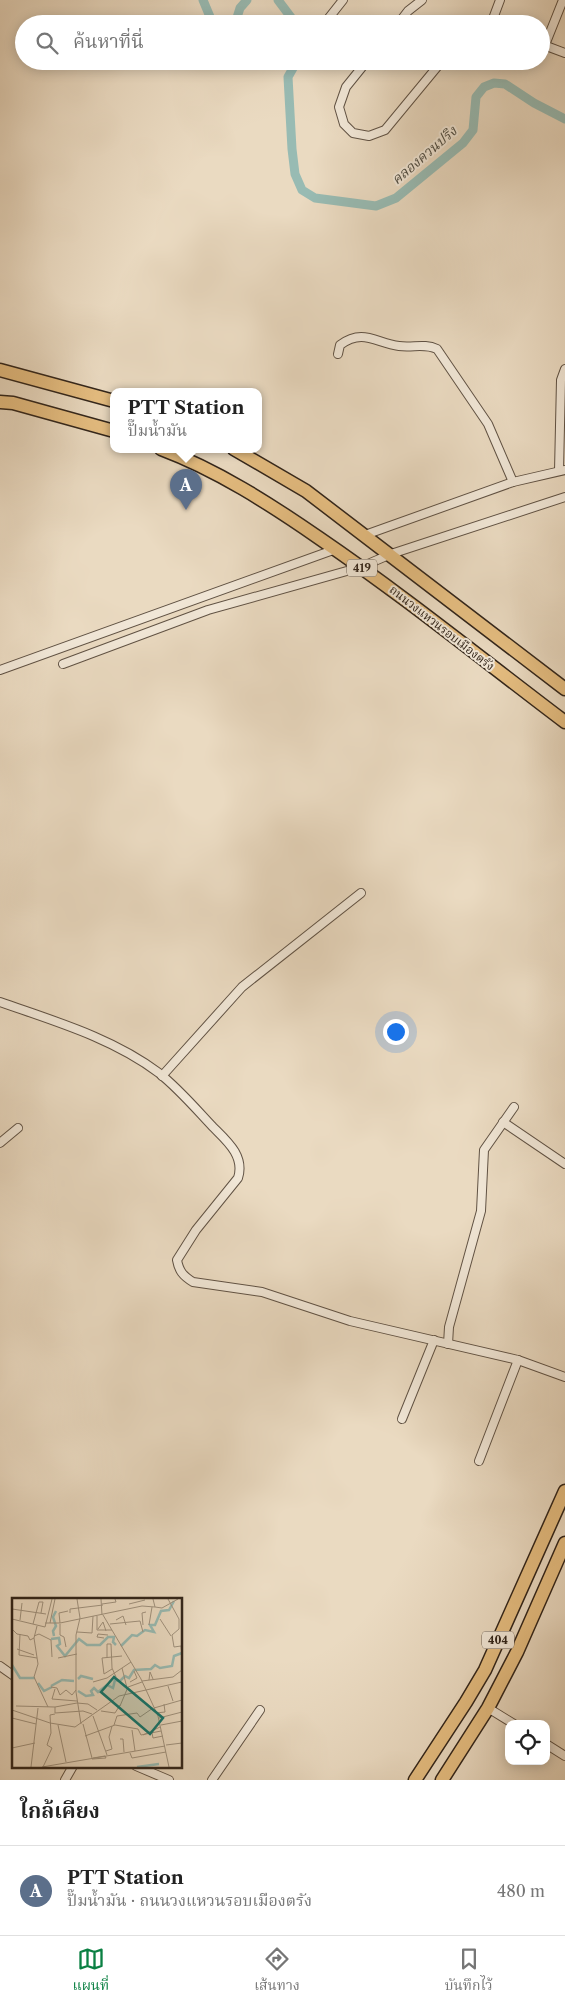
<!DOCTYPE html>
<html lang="th">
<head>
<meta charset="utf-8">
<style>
  body { margin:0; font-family:"Libre Caslon Text","Noto Serif Thai",serif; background:#f6f6f6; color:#222 }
  .controls { position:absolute; right:15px; bottom:15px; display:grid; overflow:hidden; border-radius:10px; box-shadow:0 2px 12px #0003 }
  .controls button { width:45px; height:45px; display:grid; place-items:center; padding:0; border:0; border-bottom:1px solid #e0e0e0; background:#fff; color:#222; font:25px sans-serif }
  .you { position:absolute; left:395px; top:1031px; width:18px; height:18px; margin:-12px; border:4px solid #fff; border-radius:50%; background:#1a73e8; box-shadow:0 0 0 8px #1a73e833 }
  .badge { display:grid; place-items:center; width:32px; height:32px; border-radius:50%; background:#0b8043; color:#fff; font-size:16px; font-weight:700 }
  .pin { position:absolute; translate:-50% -41px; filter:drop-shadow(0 1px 2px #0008) }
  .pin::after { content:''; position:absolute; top:26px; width:18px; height:15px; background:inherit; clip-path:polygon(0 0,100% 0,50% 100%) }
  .popup { position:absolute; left:110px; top:388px; width:152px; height:65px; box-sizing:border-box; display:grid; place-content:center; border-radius:10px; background:#fff; filter:drop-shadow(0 1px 4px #0005); font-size:16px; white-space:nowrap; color:#767676 }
  .popup b { font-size:19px; color:#222 }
  .popup::after { content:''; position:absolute; left:50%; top:100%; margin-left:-10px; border:10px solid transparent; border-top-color:#fff }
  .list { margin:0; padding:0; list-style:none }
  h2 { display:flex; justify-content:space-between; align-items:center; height:65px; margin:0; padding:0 20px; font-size:21px }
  h2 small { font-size:16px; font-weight:400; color:#767676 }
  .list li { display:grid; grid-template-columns:32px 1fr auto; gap:15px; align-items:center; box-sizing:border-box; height:90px; padding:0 20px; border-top:1px solid #e0e0e0 }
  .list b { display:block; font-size:19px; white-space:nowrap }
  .list p { margin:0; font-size:16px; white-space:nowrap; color:#767676 }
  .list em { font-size:16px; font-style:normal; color:#767676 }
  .icon { flex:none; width:28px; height:28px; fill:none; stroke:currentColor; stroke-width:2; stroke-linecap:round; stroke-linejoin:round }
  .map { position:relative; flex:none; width:565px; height:1780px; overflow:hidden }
  .search { position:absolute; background:#fff; box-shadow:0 2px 12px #0003; left:15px; right:15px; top:15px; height:55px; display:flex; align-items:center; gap:12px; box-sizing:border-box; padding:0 18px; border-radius:28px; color:#767676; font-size:19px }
  .sheet { height:155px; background:#fff }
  nav { display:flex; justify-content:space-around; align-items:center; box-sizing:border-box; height:70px; border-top:1px solid #e0e0e0; background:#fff; font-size:14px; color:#767676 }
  nav a { display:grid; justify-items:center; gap:2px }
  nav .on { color:#0b8043 }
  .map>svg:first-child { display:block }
</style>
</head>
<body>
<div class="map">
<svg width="565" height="1780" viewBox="0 0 565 1780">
  <rect width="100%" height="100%" fill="#eadac1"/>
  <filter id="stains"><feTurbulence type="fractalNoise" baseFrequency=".004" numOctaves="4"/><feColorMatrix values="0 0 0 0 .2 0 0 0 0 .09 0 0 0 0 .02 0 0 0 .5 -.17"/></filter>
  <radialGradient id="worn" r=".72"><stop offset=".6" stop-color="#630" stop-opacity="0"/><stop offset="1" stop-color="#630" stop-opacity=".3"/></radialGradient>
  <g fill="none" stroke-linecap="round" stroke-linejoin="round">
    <!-- canal -->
    <g stroke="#98bbb3" stroke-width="9">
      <polyline points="203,0 213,24"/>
      <polyline points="278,0 296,24"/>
      <polyline points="235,24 240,8 247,0"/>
      <polyline points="297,61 288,77 292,149 295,174 302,190 315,198 376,206 396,198 463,143 473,130 476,97 484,87 494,83 505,84 534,103 565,119"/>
    </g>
    <defs>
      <g id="minor">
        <polyline points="324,24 343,0"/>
        <polyline points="398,24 408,11 422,0"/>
        <polyline points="491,24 500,0"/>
        <polyline points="541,44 565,53"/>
        <polyline points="545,45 563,0"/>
        <polyline points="367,61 346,87 339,107 344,124 353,133 369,136 385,130 442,61"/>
        <path d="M338,354L340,345C363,328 376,343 399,346C413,348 424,343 437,349L488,424L513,482"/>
        <polyline points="559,471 561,380 565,369"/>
        <polyline points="365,535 513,482 565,470"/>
        <polyline points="63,664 208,610 361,567 391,554 565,497"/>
        <polyline points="0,670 336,549"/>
        <path d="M0,1002C54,1021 113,1038 159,1073C179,1089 196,1109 213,1127C227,1141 245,1156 238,1178L196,1230L177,1260C179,1271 183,1276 193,1282L262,1292L350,1321L518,1360L565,1377"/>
        <polyline points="162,1076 242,987 361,893"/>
        <polyline points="503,1122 565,1164"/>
        <polyline points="0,1143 18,1128"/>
        <polyline points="448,1344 449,1327 481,1211 484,1150 514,1107"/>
        <polyline points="402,1419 434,1340"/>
        <polyline points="479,1461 518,1360"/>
        <polyline points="0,1666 14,1676"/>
        <polyline points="488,1708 514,1724"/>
        <polyline points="546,1744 565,1756"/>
        <polyline points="136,1766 169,1780"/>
        <polyline points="65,1780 73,1766"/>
        <polyline points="212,1780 260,1710"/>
      </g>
      <g id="primary">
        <polyline points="415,1780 466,1702 485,1670 565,1491"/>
        <polyline points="442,1780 488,1708 517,1652 565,1543"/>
      </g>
      <g id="trunk">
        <polyline points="0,370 114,401"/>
        <polyline points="0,402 13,403 114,431"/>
        <path d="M161,449C217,470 270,504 319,538C404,596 483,660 565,722"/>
        <polyline points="234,449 306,491 565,689"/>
      </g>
    </defs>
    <!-- minor casing -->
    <use href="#minor" stroke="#605244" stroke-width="10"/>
    <!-- primary casing -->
    <use href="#primary" stroke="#32251a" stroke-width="15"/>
    <!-- trunk casing -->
    <use href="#trunk" stroke="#32251a" stroke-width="15"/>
    <!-- minor -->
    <use href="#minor" stroke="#f1e7d7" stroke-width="8"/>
    <!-- primary -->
    <use href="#primary" stroke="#e5bd80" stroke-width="12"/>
    <!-- trunk -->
    <use href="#trunk" stroke="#e5bd80" stroke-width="12"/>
  </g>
  <g text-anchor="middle" stroke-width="4" stroke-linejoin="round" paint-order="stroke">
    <!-- shield labels -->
    <g fill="#f1e7d7" stroke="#6b5f53" stroke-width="1">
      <rect x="347" y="559.5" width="30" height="17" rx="4"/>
      <rect x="482" y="1631.5" width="32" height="17" rx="4"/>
    </g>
    <g font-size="11" font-weight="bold" fill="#32251a">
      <text x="362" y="572">419</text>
      <text x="498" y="1644">404</text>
    </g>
    <!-- street labels -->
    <g font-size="12" fill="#32251a" stroke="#f1e7d7">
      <text transform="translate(442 628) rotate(38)" y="4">ถนนวงแหวนรอบเมืองตรัง</text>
    </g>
    <!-- water labels -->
    <g font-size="14" font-style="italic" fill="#4c4a40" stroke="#f1e7d7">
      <text transform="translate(424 155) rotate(-41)" y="5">คลองควนปริง</text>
    </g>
  </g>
  <!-- overview -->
  <g transform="translate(12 1598)">
    <rect width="170" height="170" fill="#eadac1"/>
    <path fill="none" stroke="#98bbb3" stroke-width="2.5" d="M42,38L41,33L44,28L41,19L44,13M39,41L47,40L48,46L45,48L53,58L67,41L75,47H88L96,39H102L101,44L104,47M109,48L120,37L125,38L133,32L142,34L138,27H143L149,13L157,12L162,3M0,67L8,80H23M66,81L69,78L81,81M26,85L32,93L40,89M39,88L50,82L62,83M66,93L74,98L81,97L79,93L82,90L86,94L95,87L101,90L103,82L108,83L113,78L117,80L122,72L139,71L143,67L148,70L160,68L162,58L170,55M125,169L147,166"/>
    <path fill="none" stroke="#a0927e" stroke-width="1" d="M65,1L68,20L64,37V94L69,126M89,1L90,17M156,1L167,21V31L160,37L162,49L169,48L170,56M90,6L104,4L103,1M117,6L133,2M143,9L150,10L166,1M0,11L34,16M58,15V11L91,7M91,17L129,81L146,118L157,169M85,18V32H100M0,21L33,29L40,1M148,21L159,38M8,22L10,5M104,22L111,18L114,27M33,25H48L130,8L143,9L141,1M38,25L43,1M48,25L47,15L56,13M21,26L27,4H31L29,15M48,26V37L52,39L54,49M98,26L128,23L131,34M131,27L130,15L134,14M137,27L140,9M25,28L22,40L26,66L22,79L36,109M0,31L5,36L16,38L18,42L22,40M86,31L91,24L94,33M65,34L80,35L81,18M8,36L7,57L25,60M22,38L27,36L39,42L40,59M92,40L85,39L86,36L96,37M5,51L22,57M46,60L65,56M95,60V46H99L100,70L104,79M110,70L115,90M100,71L92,76L90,60L110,58M137,82L138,74L141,81M130,83L161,79L170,72M81,84L95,80L119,64M118,84L125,80L122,73M156,88L161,103M39,89L45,90L48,97L54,92L60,97L64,92M43,91L40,101L65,103M4,108L43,109L65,105L76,106L85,112M108,108L116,89L130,84M43,109V115L71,113L80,116M142,110L170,102M0,112L38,125L63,129L107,98L170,84M89,113L103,115L108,107M144,115L153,114L152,106M81,118L95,157M0,120L24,126M147,120L170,114M71,126L80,160M46,127L54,164M102,127L105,118L125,115L128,119L141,110M149,127L170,123M120,132L123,153M140,135L141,140L151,138M131,137L148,129M73,138L103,127L126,131L129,137L149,133M108,141H111L112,154M154,147L170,145M0,150L23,145M94,153L100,151L97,139L100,128M118,155L120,160L154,154M93,158L94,160L80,161L81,160ZM19,169L26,110M30,169L153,148M31,169L40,150L35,147L39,135L38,117L43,116"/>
    <path fill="#0f766e" fill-opacity="0.15" stroke="#0f766e" stroke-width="2.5" d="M102,79L151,120L138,136L89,94Z"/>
    <rect width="170" height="170" fill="none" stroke="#32251a" stroke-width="2.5"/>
  </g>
  <rect width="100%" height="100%" filter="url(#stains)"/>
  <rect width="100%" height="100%" fill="url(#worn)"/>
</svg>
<div class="controls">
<button><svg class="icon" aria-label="locate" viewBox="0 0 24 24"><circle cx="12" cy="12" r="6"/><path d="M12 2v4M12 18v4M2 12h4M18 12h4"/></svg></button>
</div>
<div class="you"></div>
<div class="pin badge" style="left:186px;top:510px;background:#5c6f8a">A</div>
<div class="popup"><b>PTT Station</b>ปั๊มน้ำมัน</div>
<div class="search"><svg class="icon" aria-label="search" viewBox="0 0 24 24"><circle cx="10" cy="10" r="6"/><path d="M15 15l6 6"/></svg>ค้นหาที่นี่</div>
</div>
<section class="sheet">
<h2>ใกล้เคียง<small></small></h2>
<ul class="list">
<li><span class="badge" style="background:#5c6f8a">A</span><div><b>PTT Station</b><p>ปั๊มน้ำมัน · ถนนวงแหวนรอบเมืองตรัง</p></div><em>480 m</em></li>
</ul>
</section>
<nav>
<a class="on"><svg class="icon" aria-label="map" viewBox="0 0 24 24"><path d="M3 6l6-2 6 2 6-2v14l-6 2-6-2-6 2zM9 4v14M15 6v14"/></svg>แผนที่</a>
<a><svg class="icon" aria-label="directions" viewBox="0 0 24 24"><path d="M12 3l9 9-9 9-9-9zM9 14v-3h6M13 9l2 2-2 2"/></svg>เส้นทาง</a>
<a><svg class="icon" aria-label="saved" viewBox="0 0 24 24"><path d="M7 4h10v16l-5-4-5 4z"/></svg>บันทึกไว้</a>
</nav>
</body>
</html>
